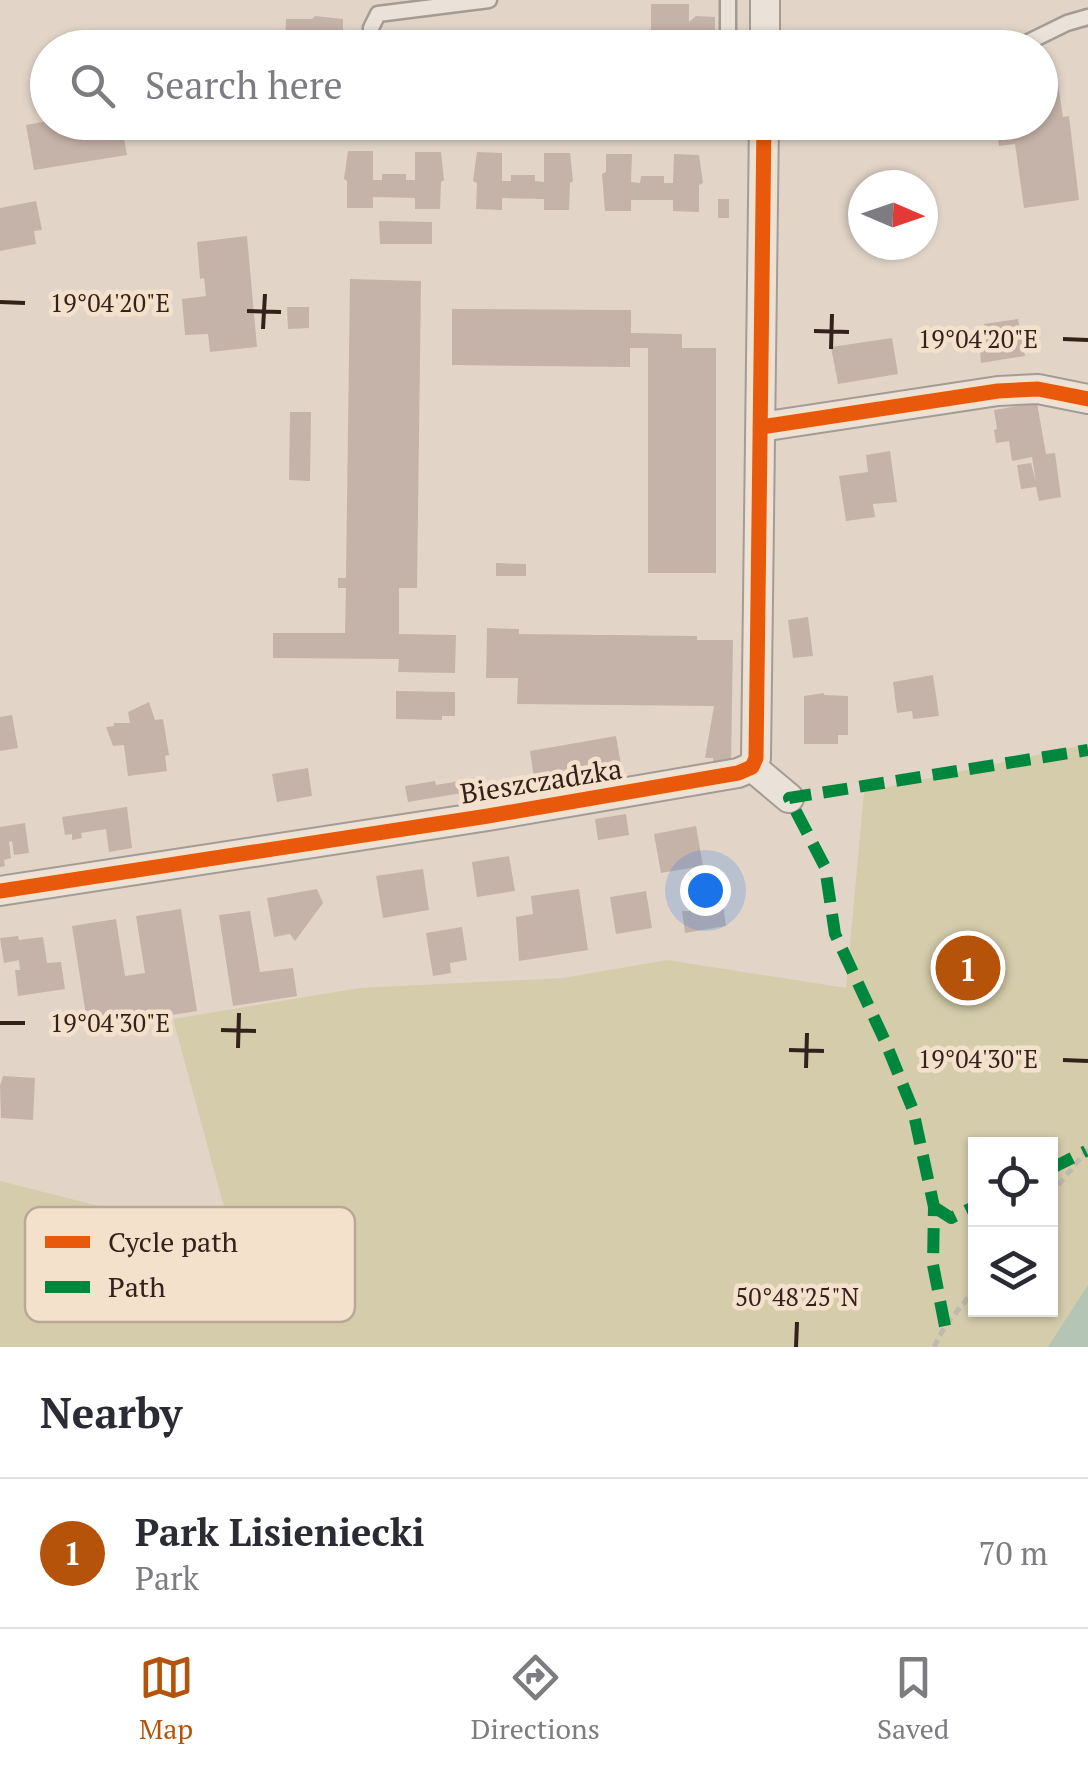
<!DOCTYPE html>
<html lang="en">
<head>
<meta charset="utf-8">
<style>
  body { margin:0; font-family:"PT Serif",serif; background:#f2f2f3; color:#2b2b33 }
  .controls { position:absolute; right:30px; bottom:30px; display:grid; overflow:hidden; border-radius:0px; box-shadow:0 2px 8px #0004 }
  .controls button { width:90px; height:90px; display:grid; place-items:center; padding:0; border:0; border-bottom:2px solid #e1e1e2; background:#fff; color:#2b2b33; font:50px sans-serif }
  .compass { position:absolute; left:848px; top:170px; width:90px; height:90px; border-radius:50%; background:#fff; box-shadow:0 2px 8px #0004; rotate:92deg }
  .you { position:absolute; left:705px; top:890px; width:35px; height:35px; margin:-25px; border:8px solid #fff; border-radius:50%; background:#1a73e8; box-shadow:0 0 0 15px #1a73e833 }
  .badge { display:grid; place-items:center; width:65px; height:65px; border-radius:50%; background:#b45309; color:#fff; font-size:32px; font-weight:700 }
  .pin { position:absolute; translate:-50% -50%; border:5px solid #fff; box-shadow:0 2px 10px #0006 }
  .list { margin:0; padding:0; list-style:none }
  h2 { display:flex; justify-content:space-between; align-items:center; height:130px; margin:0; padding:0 40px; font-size:42px }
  h2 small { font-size:32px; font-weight:400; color:#7c7c81 }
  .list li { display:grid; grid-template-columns:65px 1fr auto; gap:30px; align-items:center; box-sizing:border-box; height:150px; padding:0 40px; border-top:2px solid #e1e1e2 }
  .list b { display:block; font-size:38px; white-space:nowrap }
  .list p { margin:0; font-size:32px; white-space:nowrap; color:#7c7c81 }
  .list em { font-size:32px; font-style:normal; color:#7c7c81 }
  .icon { flex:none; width:55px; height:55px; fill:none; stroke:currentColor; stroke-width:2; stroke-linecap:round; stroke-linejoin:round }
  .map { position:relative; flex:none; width:1088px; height:1347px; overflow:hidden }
  .search { position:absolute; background:#fff; box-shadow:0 2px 8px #0004; left:30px; right:30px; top:30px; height:110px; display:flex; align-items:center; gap:25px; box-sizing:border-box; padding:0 35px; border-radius:55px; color:#7c7c81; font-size:38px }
  .sheet { height:280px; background:#fff }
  nav { display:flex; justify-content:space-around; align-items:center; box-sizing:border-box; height:140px; border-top:2px solid #e1e1e2; background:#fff; font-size:28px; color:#7c7c81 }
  nav a { display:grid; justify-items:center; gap:5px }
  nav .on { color:#b45309 }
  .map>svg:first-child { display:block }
</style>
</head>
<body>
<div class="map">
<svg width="1088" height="1347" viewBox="0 0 1088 1347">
  <rect width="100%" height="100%" fill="#e2d5c8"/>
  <!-- green -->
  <path fill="#d4ccaa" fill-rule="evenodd" d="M1088,744V1347H0V1181L233,1240L173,1019L360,988L563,978L667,960L846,988L864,792ZM976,1144H1050V1310H976Z"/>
  <!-- water -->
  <polygon fill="#b4c5b6" points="1088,1285 1088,1347 1048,1347"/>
  <!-- building -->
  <g fill="#c5b2a9">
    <polygon points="651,4 689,4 689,22 696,16 715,17 715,42 696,42 689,37 689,48 651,48"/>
    <polygon points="315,16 343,19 343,45 296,48 296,44 285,44 286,19 312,19"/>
    <polygon points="404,42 486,43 486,48 404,48"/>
    <polygon points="1057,78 1063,117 1069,116 1079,200 1024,208 1015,144 999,146 996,126 967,130 966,122 1040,122 1040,80"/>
    <polygon points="48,121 128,122 130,132 123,133 127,155 34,170 26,125"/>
    <polygon points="348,151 373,151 373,180 382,180 382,174 406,174 406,180 415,180 415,152 441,152 444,180 441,182 440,209 415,209 415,198 373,197 373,208 347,208 347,181 344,179"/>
    <polygon points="477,152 502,153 502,181 511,181 511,175 535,175 535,181 544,182 544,153 570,153 573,181 570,183 569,210 544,210 544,199 502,198 502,210 476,209 477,183 473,181"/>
    <polygon points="606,154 632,154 631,182 640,183 641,176 664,176 664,183 673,183 674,154 699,155 703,183 699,185 699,212 673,211 673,200 631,200 631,211 605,211 602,174 606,172"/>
    <rect x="718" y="199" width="11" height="19"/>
    <polygon points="36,201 42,230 34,231 36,244 0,251 0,208"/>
    <polygon points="379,221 432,222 432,244 380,244"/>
    <polygon points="247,236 257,347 210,352 208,334 185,335 182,299 206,296 204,278 200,279 197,242"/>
    <polygon points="350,279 421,281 417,588 399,588 399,634 456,635 455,673 398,672 399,659 273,658 273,633 345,633 346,588 338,588 338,578 346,578"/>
    <polygon points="287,307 309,307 309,328 288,329"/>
    <polygon points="452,309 631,310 631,333 682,334 682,348 716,348 716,573 648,573 648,348 630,348 630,367 452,365"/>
    <polygon points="1018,319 1025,356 981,363 980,350 974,348 973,342 976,336 985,334 984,324"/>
    <polygon points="892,338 898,374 838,384 831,347"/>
    <polygon points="1037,403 1046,454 1055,453 1061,497 1039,501 1036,487 1021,489 1017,465 1031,463 1036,482 1032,457 1012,461 1009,441 996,443 994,430 997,429 994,410"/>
    <polygon points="290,412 311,412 310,481 289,480"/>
    <polygon points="890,451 897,502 873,504 875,517 846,521 839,476 868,472 866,455"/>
    <polygon points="496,563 526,564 526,576 496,576"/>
    <polygon points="808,617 813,656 793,658 788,620"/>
    <polygon points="487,628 519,629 519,634 697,636 697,640 733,640 731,764 713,764 713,758 705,758 714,706 517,704 518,678 486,678"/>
    <polygon points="933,675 939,716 913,719 912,711 897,713 893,682"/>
    <polygon points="396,691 455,692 455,716 442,716 442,720 396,719"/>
    <polygon points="824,693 824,695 848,696 848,735 838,735 838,744 804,744 804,696"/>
    <polygon points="149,702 155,720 163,719 169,755 165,756 167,771 128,776 124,745 113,746 106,727 114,726 114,723 130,723 128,712"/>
    <polygon points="12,715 18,748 0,751 0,717"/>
    <polygon points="616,736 622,770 535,785 530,751"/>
    <polygon points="308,768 312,796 277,802 272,774"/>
    <polygon points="435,781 436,785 460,781 462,793 408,802 405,786"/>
    <polygon points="127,807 132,848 109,852 106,829 81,833 82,838 72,840 72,834 65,835 62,817"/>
    <polygon points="626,814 629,835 598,840 595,819"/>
    <polygon points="25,823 29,853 14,855 12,841 9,842 11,858 4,860 5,866 0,867 0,827"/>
    <polygon points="696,826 703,866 661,873 654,834"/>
    <polygon points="509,856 515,891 477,897 472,862"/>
    <polygon points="423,869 429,910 383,918 376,876"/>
    <polygon points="317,889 323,903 295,941 290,934 274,937 267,898"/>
    <polygon points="579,889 588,950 519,961 516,917 533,914 531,896"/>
    <polygon points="646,891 652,928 616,934 610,897"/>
    <polygon points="723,904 726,926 685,933 682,911 701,911 701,907"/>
    <polygon points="181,909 197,1011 88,1028 72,926 116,919 125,976 145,973 136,916"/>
    <polygon points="250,911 260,972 293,968 297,996 233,1006 219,915"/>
    <polygon points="462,927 467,960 450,963 451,973 433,976 426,933"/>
    <polygon points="18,936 19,940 43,937 47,963 61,962 65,989 18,996 15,970 20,970 19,960 4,963 0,938"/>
    <polygon points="3,1076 35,1078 33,1120 1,1118 0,1086"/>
  </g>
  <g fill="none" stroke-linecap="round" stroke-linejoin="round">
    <defs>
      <g id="service">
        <polyline points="370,48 371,28 378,14 489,0"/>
        <polyline points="728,48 728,0"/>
        <polyline points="1016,48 1067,23 1088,17"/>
        <polyline points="650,122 764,123"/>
      </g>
      <g id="minor">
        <polyline points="765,48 765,0"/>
        <polyline points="761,427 998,391 1038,389 1088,399"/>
        <polyline points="752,767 789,798"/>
        <polyline points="0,891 488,816 738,773 752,767 756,758 764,122"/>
      </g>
    </defs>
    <!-- service casing -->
    <use href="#service" stroke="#a69b92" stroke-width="19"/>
    <!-- minor casing -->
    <use href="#minor" stroke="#a69b92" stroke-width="32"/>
    <!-- path -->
    <g stroke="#c1b8b1" stroke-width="5" stroke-dasharray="8 5" stroke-linecap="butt">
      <polyline points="1050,1195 1088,1149"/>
      <polyline points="934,1347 945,1326 976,1288"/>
    </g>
    <!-- service -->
    <use href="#service" stroke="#eae2d9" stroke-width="14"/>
    <!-- minor -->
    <use href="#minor" stroke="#eae2d9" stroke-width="28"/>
    <!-- quiet -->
    <g stroke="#00873e" stroke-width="12" stroke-dasharray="25 12" stroke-linecap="butt">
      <polyline points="1050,1169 1086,1151"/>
      <polyline points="934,1207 951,1218 976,1206"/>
      <polyline points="945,1326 933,1265 934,1207 913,1110 885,1041 835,934 825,867 789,798 1088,750"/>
    </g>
    <defs>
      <g id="cycleway">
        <polyline points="761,427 998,391 1038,389 1088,399"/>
        <polyline points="0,891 488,816 738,773 752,767 756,758 764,122"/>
      </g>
    </defs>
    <!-- cycleway casing -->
    <use href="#cycleway" stroke="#f4e1cc" stroke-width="21"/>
    <!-- cycleway -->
    <use href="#cycleway" stroke="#e8590c" stroke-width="15"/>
  </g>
  <!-- ticks -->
  <path fill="none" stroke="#33221b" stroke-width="4" d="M0,302L25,303M247,311L281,312M263,329L265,294M814,331L849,332M1063,339L1088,340M831,349L832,314M0,1023H25M221,1030L256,1031M238,1048L239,1013M789,1050L824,1051M1063,1060L1088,1061M806,1068L807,1033M796,1347L797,1322"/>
  <g text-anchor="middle" stroke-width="9" stroke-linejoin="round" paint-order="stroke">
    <!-- street labels -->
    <g font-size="28" fill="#33221b" stroke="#f4e1cc">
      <text transform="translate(541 781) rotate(-9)" y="10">Bieszczadzka</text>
    </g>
  </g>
  <!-- legend -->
  <rect x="25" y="1207" width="330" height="115" rx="15" fill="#f4e1cc" stroke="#baa897" stroke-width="2.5"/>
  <rect x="45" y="1236" width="45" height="12" fill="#e8590c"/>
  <rect x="45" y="1281" width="45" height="12" fill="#00873e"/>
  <g font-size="28" fill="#33221b">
    <text x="108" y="1252">Cycle path</text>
    <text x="108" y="1297">Path</text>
  </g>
  <g font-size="25" text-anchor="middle" fill="#33221b" stroke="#f4e1cc" stroke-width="9" stroke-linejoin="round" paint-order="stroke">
    <text x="110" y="312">19°04'20"E</text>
    <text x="978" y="348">19°04'20"E</text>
    <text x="110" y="1032">19°04'30"E</text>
    <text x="978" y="1068">19°04'30"E</text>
    <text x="797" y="1306">50°48'25"N</text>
  </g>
</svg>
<div class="controls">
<button><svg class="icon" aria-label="locate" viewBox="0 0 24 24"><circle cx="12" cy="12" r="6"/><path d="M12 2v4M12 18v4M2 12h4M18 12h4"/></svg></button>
<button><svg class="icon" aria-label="layers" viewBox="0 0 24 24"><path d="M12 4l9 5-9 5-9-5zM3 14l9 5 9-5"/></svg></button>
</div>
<svg class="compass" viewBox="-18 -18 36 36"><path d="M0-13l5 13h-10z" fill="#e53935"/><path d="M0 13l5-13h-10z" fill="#7c7c81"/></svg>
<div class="you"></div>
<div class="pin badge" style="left:968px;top:968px">1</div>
<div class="search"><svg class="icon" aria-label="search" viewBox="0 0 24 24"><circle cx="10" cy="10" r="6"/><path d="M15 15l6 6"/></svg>Search here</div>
</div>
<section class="sheet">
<h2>Nearby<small></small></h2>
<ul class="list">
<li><span class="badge">1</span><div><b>Park Lisieniecki</b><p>Park</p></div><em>70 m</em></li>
</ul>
</section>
<nav>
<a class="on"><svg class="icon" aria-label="map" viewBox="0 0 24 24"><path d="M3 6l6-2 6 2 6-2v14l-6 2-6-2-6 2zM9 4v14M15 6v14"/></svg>Map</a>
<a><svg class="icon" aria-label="directions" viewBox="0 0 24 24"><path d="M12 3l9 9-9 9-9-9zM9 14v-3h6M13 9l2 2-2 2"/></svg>Directions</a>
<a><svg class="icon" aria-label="saved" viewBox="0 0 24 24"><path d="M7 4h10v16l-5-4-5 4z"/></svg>Saved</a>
</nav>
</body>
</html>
